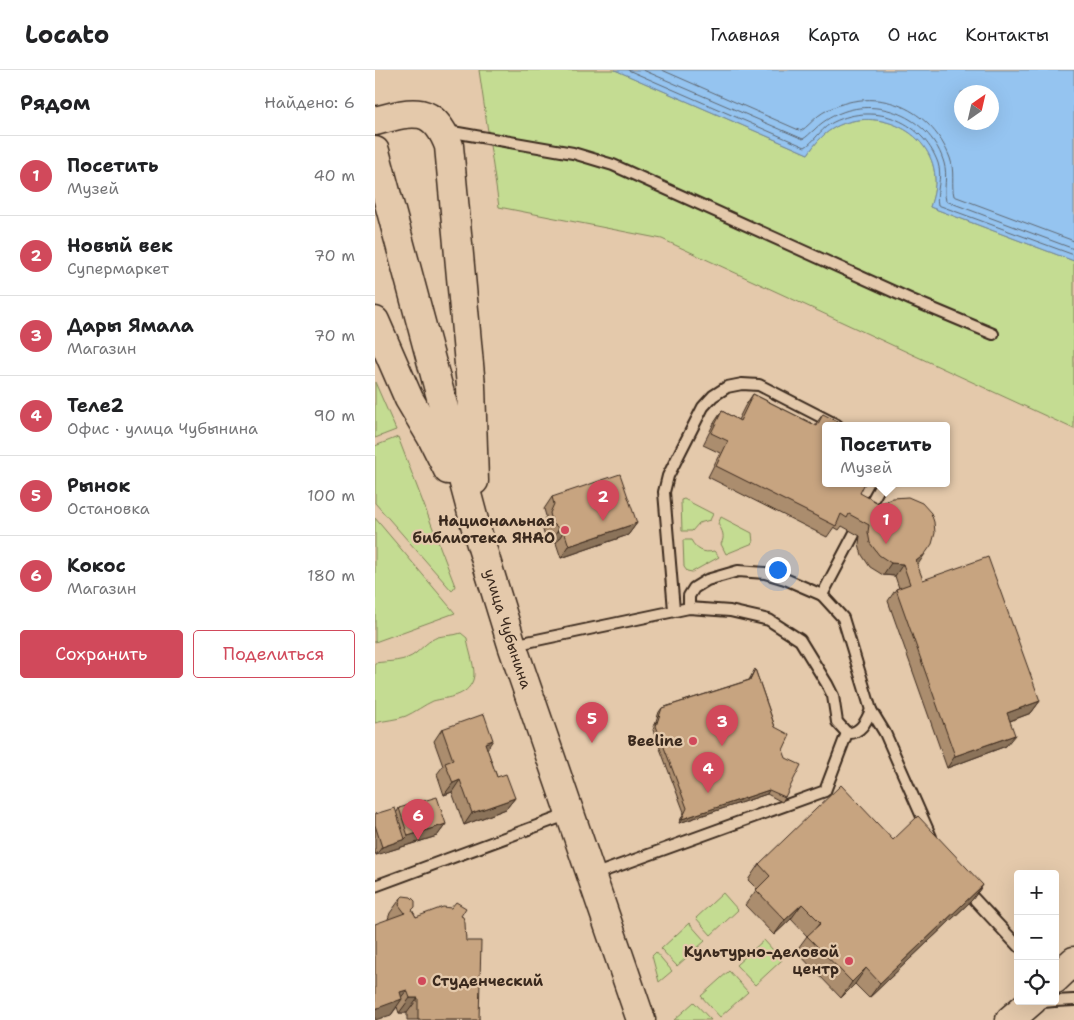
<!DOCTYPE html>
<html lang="ru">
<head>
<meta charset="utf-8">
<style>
  body { margin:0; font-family:"Shantell Sans",sans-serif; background:#f2f2f2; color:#202124 }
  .controls { position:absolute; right:15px; bottom:15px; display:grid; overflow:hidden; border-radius:5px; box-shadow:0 5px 20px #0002 }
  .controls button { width:45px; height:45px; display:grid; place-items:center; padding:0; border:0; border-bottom:1px solid #e0e0e0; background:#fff; color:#202124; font:25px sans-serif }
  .compass { position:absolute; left:579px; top:15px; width:45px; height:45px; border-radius:50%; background:#fff; box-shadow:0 5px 20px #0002; rotate:34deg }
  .you { position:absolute; left:402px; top:499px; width:18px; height:18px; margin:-12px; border:4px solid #fff; border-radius:50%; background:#1a73e8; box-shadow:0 0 0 8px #1a73e833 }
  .badge { display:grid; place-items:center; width:32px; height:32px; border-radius:50%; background:#d1495b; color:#fff; font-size:16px; font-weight:700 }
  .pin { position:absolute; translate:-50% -41px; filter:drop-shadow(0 1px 2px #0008) }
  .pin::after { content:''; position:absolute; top:26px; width:18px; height:15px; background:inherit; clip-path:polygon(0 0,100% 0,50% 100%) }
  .popup { position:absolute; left:447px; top:352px; width:128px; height:65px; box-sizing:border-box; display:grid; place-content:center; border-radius:5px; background:#fff; filter:drop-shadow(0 1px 4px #0005); font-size:16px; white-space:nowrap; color:#757577 }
  .popup b { font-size:19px; color:#202124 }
  .popup::after { content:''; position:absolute; left:50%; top:100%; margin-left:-10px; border:10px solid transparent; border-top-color:#fff }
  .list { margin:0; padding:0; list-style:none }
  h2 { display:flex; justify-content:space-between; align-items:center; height:65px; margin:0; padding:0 20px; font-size:21px }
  h2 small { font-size:16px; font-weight:400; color:#757577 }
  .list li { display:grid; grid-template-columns:32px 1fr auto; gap:15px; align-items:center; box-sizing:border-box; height:80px; padding:0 20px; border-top:1px solid #e0e0e0 }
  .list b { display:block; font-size:19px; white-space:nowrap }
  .list p { margin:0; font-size:16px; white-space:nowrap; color:#757577 }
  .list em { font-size:16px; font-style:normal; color:#757577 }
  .actions { display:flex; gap:10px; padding:15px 20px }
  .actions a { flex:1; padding:11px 0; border:1px solid #d1495b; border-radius:5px; text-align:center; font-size:18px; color:#d1495b }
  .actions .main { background:#d1495b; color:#fff }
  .icon { flex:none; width:28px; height:28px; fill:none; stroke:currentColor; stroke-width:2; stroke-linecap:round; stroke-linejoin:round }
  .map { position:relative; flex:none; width:699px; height:950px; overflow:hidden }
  header { display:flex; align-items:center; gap:30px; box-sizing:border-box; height:70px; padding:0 25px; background:#fff; border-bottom:1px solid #e0e0e0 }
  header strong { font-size:24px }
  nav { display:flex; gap:28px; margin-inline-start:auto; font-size:18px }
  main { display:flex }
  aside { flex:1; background:#fff }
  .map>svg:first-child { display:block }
</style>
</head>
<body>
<header>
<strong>Locato</strong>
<nav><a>Главная</a><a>Карта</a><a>О нас</a><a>Контакты</a></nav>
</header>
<main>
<aside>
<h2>Рядом<small>Найдено: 6</small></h2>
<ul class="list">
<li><span class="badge">1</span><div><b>Посетить</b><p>Музей</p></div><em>40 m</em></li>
<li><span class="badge">2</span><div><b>Новый век</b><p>Супермаркет</p></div><em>70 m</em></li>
<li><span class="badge">3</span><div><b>Дары Ямала</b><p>Магазин</p></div><em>70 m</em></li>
<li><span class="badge">4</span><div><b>Теле2</b><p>Офис · улица Чубынина</p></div><em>90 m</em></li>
<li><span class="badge">5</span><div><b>Рынок</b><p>Остановка</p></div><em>100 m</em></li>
<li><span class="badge">6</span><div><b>Кокос</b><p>Магазин</p></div><em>180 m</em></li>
</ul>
<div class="actions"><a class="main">Сохранить</a><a>Поделиться</a></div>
</aside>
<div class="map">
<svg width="699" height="950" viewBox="0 0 699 950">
  <rect width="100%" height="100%" fill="#e4c9ab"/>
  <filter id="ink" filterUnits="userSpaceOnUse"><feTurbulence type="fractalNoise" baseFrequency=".02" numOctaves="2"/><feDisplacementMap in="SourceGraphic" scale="10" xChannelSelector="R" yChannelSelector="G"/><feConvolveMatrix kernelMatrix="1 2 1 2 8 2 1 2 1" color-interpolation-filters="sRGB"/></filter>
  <g filter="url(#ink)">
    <!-- green -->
    <g fill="#c4dc92" stroke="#808358">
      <path d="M104,0H240L433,84C439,75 447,65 457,59C496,35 557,58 560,107C561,117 558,128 555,137L699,191V359L287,169L124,137Z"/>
      <polygon points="0,312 21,360 0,368"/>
      <polygon points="23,367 80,516 77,521 0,433 0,376"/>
      <polygon points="309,429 338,444 335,450 324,453 317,461 307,461 306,433 306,430"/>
      <path d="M346,447L377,463L378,473L351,484L346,474C350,467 348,461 343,454Z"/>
      <polygon points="0,448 80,543 0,572"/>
      <path d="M308,470H316C321,479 328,484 339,481L344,487L317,502L312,501L309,497Z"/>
      <path d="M86,563L92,568C93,580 102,600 98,610C92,627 73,627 58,631C49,635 40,642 31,646C21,650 10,650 0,653V593C13,591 31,592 41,583C47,578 54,570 63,567C70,565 78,566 86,563Z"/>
      <polygon points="348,823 363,840 336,865 321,848"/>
      <polygon points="314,853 330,871 302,896 286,879"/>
      <polygon points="389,870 407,890 380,915 361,895"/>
      <polygon points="281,882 297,901 284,912 277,886"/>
      <polygon points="354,901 373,922 345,947 326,926"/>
      <polygon points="319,932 336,950 299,950"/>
    </g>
    <!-- water -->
    <path fill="#95c4f0" stroke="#71869c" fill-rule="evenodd" d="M240,0H699V191L555,137C558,128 561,117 560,107C557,58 496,35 457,59C447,65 439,75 433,84ZM586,22H616V52H586Z"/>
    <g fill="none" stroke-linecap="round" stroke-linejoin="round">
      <!-- shore -->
      <g stroke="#5f6872" stroke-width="1">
        <path d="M253,0L430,77C439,72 445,60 455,54C496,31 547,49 563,93C568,108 560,122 563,135L699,185"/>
        <path d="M268,0L428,69C432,67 435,63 439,60C447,52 455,47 465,43C506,26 557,50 569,93C573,106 568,119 571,131L699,179"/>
        <path d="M287,0L426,61C432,57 438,50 443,46C449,41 457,38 464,35C511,18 558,43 575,88C580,102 576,114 579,126L699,171"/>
      </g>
      <defs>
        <g id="lane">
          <polyline points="72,61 198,83 238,95 537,230 618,264"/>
          <polyline points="492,440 507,413"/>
          <polyline points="447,525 485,453"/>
          <polyline points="314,538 314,526 319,518 332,510 363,501 390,503 410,509 447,525 468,548 496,640"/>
          <polyline points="299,540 289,422 293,406 328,337 338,326 352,317 367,314 384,315 462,355"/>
          <path d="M138,575L314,538L355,541L394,550L425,570L452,614L458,626L462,652L472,663C485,664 491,652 496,640L510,663L556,767"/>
          <polyline points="218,805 450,721 472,663"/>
          <polyline points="0,816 194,744"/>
          <polyline points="591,820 643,876"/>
          <polyline points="680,931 699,930"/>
          <polyline points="658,933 679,931"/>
        </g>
        <g id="secondary">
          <path d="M0,51C37,41 58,34 74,76L96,316L99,411"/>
          <path id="s1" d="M0,81L101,458L137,575L266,950"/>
          <polyline points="0,251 34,329 57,368 73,400"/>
          <polyline points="680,909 699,891"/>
          <polyline points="635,950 657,931"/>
        </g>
      </defs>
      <!-- lane casing -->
      <use href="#lane" stroke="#3b2a1e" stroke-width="14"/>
      <!-- secondary casing -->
      <use href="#secondary" stroke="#3b2a1e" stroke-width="31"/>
      <!-- lane -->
      <use href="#lane" stroke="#e4c9ab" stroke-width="10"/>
      <!-- secondary -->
      <use href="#secondary" stroke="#e4c9ab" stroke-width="28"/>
    </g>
    <!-- wall -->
    <g fill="#ab8d6e" stroke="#3b2a1e">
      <polygon points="378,324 440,355 448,344 485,423 542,496 548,510 665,631 656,643 635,651 631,676 572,698 513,531 521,519 524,518 520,506 508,505 495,497 487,485 484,474 485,466 467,456 464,460 459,457 452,467 333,407 345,383 328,375 339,353 347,341 363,350 370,336"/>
      <polygon points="177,427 262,453 253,465 186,488 181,473 176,471 169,464 167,455 171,446 169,439"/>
      <polygon points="380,599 408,680 410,727 407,732 392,724 304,753 309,742 278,660 284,642 287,638 374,610"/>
      <polygon points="67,659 112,679 122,707 140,728 131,739 89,755 77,722 69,725 62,704 68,696 59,671"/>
      <polygon points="24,738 71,754 62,766 1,785 0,782 0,744 22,742"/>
      <polygon points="518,770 608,815 597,830 494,928 480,914 466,928 421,881 432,866 416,849 399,865 370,835 382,819 373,810 384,794"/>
      <polygon points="26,828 37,840 41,847 86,846 104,950 32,950 32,943 24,943 22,937 16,945 13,849 15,843"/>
    </g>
    <!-- shaded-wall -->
    <g fill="#8b735a" stroke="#3b2a1e">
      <polygon points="262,453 253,465 186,488 194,476"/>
      <polygon points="184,459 189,461 181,473 176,471"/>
      <polygon points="550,484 542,496 541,491"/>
      <polygon points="516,493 528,494 520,506 508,505"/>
      <polygon points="665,631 656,643 624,655 632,643"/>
      <polygon points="640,665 631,676 572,698 580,686"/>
      <polygon points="118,670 110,682 110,673"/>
      <polygon points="85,710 77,722 69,725 78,713"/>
      <polygon points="394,720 392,724 304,753 307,749"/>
      <polygon points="140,728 131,739 89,755 97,743"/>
      <polygon points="71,754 62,766 1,785 7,777 30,769 33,766"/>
      <polygon points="608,815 597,830 494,928 505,913"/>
      <polygon points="427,834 416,849 399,865 410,850"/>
      <polygon points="491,898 480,914 466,928 477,912"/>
      <polygon points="32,920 24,930 27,929 16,945 0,950 0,939 25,922"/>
      <polygon points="35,928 43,928 32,943 24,943"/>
    </g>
    <!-- building -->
    <g fill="#c7a480" stroke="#3b2a1e">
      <polygon points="378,324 442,356 448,344 469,355 451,355 451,413 490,413 485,423 505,434 518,428 533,427 547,433 556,443 559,452 560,463 557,474 550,484 541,491 548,510 613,487 665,631 632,643 640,665 580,686 521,519 535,514 528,494 516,493 504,485 495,473 493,462 494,455 474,444 472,448 466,444 461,456 341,396 353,371 336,363 347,341 365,351"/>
      <polygon points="245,404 262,453 194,476 189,461 184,459 177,452 175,443 179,434 177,427"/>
      <polygon points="380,599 400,657 415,665 408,680 411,688 426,695 410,727 394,720 307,749 312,738 281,656 287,638 375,610"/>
      <polygon points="109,644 118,670 110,673 122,707 131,704 140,728 97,743 85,710 78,713 70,693 78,690 67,659"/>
      <polygon points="466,715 518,770 543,746 608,815 505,913 491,898 477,912 432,866 446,853 427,834 410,850 381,820 395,806 384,794"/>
      <polygon points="62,727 71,754 33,766 24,738"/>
      <polygon points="20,738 30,769 7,777 0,755 0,744"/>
      <polygon points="28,826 36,827 40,831 40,837 37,840 41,847 68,837 76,838 81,832 91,838 86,846 88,847 90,853 91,871 106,871 104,950 43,950 43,928 35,928 32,920 25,922 27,929 0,939 0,854 30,843 24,835 26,828"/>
    </g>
  </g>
  <!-- markers -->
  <g fill="#d1495b" stroke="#e4c9ab" stroke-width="2">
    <circle cx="190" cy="460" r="5"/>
    <circle cx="318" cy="671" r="5"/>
    <circle cx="474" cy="891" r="5"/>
    <circle cx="47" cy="911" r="5"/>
  </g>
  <g text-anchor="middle" stroke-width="4.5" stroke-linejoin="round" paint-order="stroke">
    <!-- poi labels -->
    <g font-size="15" font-weight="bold" fill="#3b2a1e" stroke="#e4c9ab" text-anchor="end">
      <text x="180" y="456">Национальная<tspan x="180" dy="17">библиотека ЯНАО</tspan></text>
      <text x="308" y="676">Beeline</text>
      <text x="464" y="887">Культурно-деловой<tspan x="464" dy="17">центр</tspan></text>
      <text x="57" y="916" text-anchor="start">Студенческий</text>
    </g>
    <!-- street labels -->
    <g font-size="15" fill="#3b2a1e" stroke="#e4c9ab">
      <text dy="5" stroke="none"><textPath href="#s1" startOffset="496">улица Чубынина</textPath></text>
    </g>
  </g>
</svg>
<div class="controls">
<button>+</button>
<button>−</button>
<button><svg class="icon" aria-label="locate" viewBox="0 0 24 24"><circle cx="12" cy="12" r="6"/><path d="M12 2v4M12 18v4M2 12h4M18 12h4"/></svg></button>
</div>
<svg class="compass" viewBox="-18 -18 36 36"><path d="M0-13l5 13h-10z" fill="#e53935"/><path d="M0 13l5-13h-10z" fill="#757577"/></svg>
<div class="you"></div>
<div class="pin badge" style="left:511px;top:474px">1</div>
<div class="popup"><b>Посетить</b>Музей</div>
<div class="pin badge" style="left:228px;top:451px">2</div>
<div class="pin badge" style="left:347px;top:676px">3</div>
<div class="pin badge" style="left:333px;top:723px">4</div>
<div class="pin badge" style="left:217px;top:673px">5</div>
<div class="pin badge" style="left:43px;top:770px">6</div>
</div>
</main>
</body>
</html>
